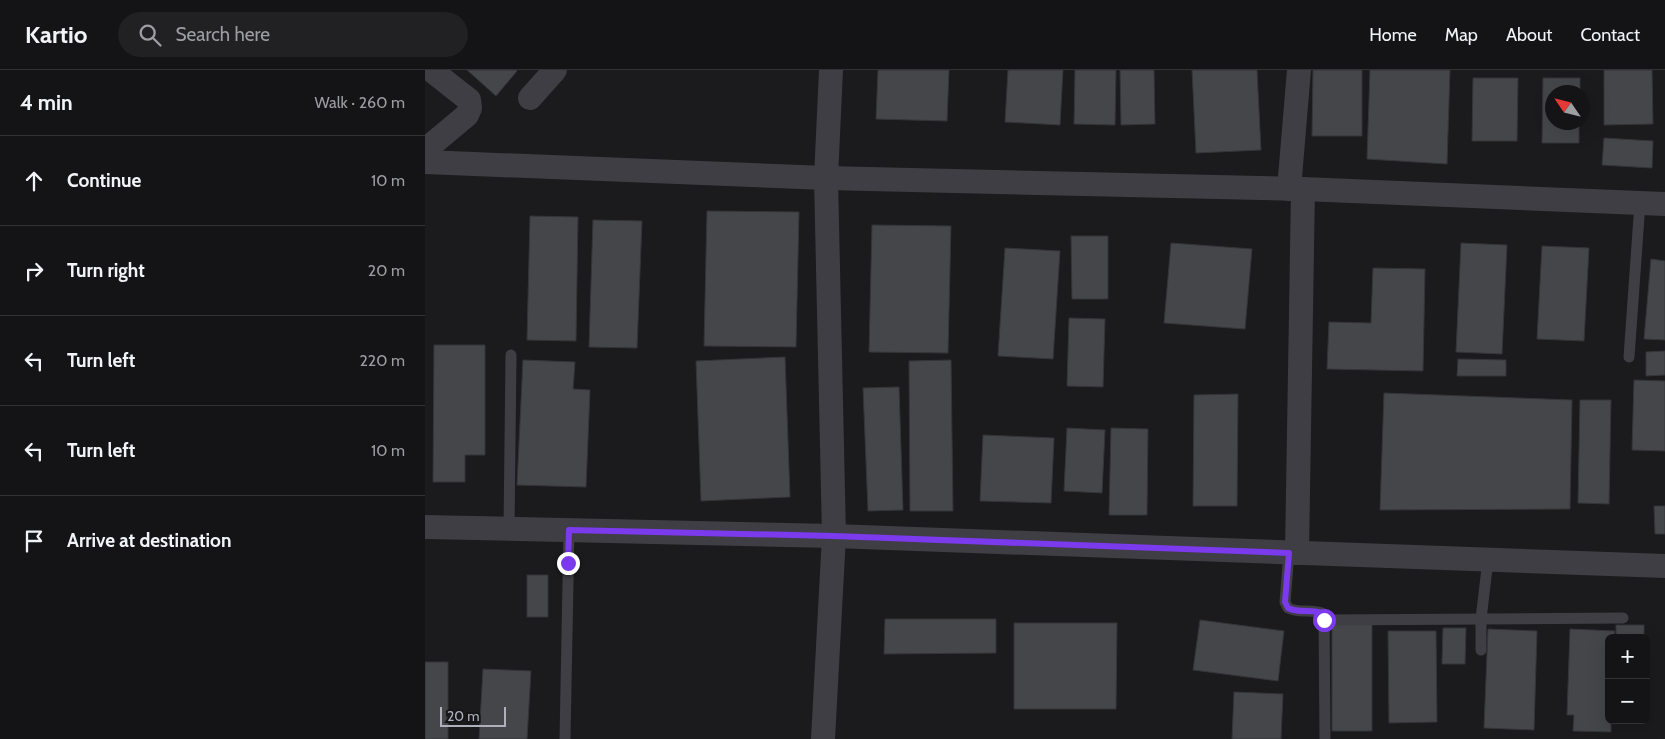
<!DOCTYPE html>
<html lang="en">
<head>
<meta charset="utf-8">
<style>
  body { margin:0; font-family:Cabin,sans-serif; background:#212123; color:#f1f3f6 }
  .controls { position:absolute; right:15px; bottom:15px; display:grid; overflow:hidden; border-radius:8px; box-shadow:0 5px 20px #0002 }
  .controls button { width:45px; height:45px; display:grid; place-items:center; padding:0; border:0; border-bottom:1px solid #333335; background:#141416; color:#f1f3f6; font:25px sans-serif }
  .compass { position:absolute; left:1120px; top:15px; width:45px; height:45px; border-radius:50%; background:#141416; box-shadow:0 5px 20px #0002; rotate:305deg }
  .scale { position:absolute; left:15px; bottom:12px; width:66px; box-sizing:border-box; padding-left:5px; border:2px solid #aeb1bc; border-top:0; font-size:14px; line-height:18px; white-space:nowrap; color:#aeb1bc; -webkit-text-stroke:4px #161518; paint-order:stroke }
  .stop { position:absolute; width:15px; height:15px; margin:-11px; border:4px solid #7c3aed; border-radius:50%; background:#fff }
  .stop.end { background:#7c3aed; border-color:#fff; box-shadow:0 1px 5px #0008 }
  .list { margin:0; padding:0; list-style:none }
  h2 { display:flex; justify-content:space-between; align-items:center; height:65px; margin:0; padding:0 20px; font-size:21px }
  h2 small { font-size:16px; font-weight:400; color:#9d9ea1 }
  .list li { display:grid; grid-template-columns:32px 1fr auto; gap:15px; align-items:center; box-sizing:border-box; height:90px; padding:0 20px; border-top:1px solid #333335 }
  .list b { display:block; font-size:19px; white-space:nowrap }
  .list em { font-size:16px; font-style:normal; color:#9d9ea1 }
  .icon { flex:none; width:28px; height:28px; fill:none; stroke:currentColor; stroke-width:2; stroke-linecap:round; stroke-linejoin:round }
  .map { position:relative; flex:none; width:1240px; height:669px; overflow:hidden }
  header { display:flex; align-items:center; gap:30px; box-sizing:border-box; height:70px; padding:0 25px; background:#141416; border-bottom:1px solid #333335 }
  header strong { font-size:24px }
  nav { display:flex; gap:28px; margin-inline-start:auto; font-size:18px }
  .search { width:350px; height:45px; background:#212123; display:flex; align-items:center; gap:12px; box-sizing:border-box; padding:0 18px; border-radius:28px; color:#9d9ea1; font-size:19px }
  main { display:flex }
  aside { flex:1; background:#141416 }
  .map>svg:first-child { display:block }
</style>
</head>
<body>
<header>
<strong>Kartio</strong>
<div class="search"><svg class="icon" aria-label="search" viewBox="0 0 24 24"><circle cx="10" cy="10" r="6"/><path d="M15 15l6 6"/></svg>Search here</div>
<nav><a>Home</a><a>Map</a><a>About</a><a>Contact</a></nav>
</header>
<main>
<aside>
<h2>4 min<small>Walk · 260 m</small></h2>
<ul class="list">
<li><svg class="icon" aria-label="ahead" viewBox="0 0 24 24"><path d="M12 20V5M6 11l6-6 6 6"/></svg><div><b>Continue</b></div><em>10 m</em></li>
<li><svg class="icon" aria-label="right" viewBox="0 0 24 24"><path d="M7 20v-9h11M14 6l5 5-5 5"/></svg><div><b>Turn right</b></div><em>20 m</em></li>
<li><svg class="icon" aria-label="left" viewBox="0 0 24 24"><path d="M17 20v-9H6M10 6l-5 5 5 5"/></svg><div><b>Turn left</b></div><em>220 m</em></li>
<li><svg class="icon" aria-label="left" viewBox="0 0 24 24"><path d="M17 20v-9H6M10 6l-5 5 5 5"/></svg><div><b>Turn left</b></div><em>10 m</em></li>
<li><svg class="icon" aria-label="arrive" viewBox="0 0 24 24"><path d="M6 21V4h12l-3 4 3 4H6"/></svg><div><b>Arrive at destination</b></div></li>
</ul>
</aside>
<div class="map">
<svg width="1240" height="669" viewBox="0 0 1240 669">
  <rect width="100%" height="100%" fill="#1b1b1d"/>
  <!-- building -->
  <g fill="#45464a" stroke="#353539">
    <polygon points="42,0 91,0 92,1 71,26"/>
    <polygon points="453,0 524,0 522,51 451,49"/>
    <polygon points="583,0 638,0 635,55 580,52"/>
    <polygon points="650,0 691,0 690,55 649,54"/>
    <polygon points="695,0 729,0 730,54 696,55"/>
    <polygon points="767,0 832,0 836,80 771,83"/>
    <polygon points="888,0 937,0 937,66 887,66"/>
    <polygon points="945,0 1025,0 1022,94 942,89"/>
    <polygon points="1179,0 1227,0 1228,54 1179,55"/>
    <polygon points="1048,8 1093,8 1092,71 1047,71"/>
    <polygon points="1118,8 1155,8 1155,22 1128,22 1128,52 1154,52 1154,73 1117,73"/>
    <polygon points="1179,68 1228,71 1227,98 1177,95"/>
    <polygon points="282,141 374,142 371,277 279,276"/>
    <polygon points="105,146 153,147 151,271 102,270"/>
    <polygon points="168,150 217,151 212,278 164,277"/>
    <polygon points="447,155 526,156 523,283 444,282"/>
    <polygon points="646,166 683,166 683,229 647,229"/>
    <polygon points="746,173 827,179 820,259 739,253"/>
    <polygon points="1036,173 1082,175 1077,284 1031,282"/>
    <polygon points="1117,176 1164,178 1159,271 1112,269"/>
    <polygon points="580,178 635,181 628,289 573,286"/>
    <polygon points="1226,189 1240,191 1240,270 1219,269"/>
    <polygon points="948,198 1000,199 998,301 902,299 904,252 946,253"/>
    <polygon points="644,248 680,249 678,317 642,316"/>
    <polygon points="9,275 60,275 60,385 40,385 40,412 8,412"/>
    <polygon points="1240,281 1240,305 1221,306 1221,282"/>
    <polygon points="360,287 365,427 276,431 271,291"/>
    <polygon points="1033,289 1081,290 1081,306 1032,306"/>
    <polygon points="98,290 150,292 148,319 165,320 161,417 92,415"/>
    <polygon points="526,290 528,441 485,441 484,291"/>
    <polygon points="1209,310 1240,311 1240,381 1207,380"/>
    <polygon points="474,317 478,440 443,441 438,318"/>
    <polygon points="959,323 1147,330 1145,439 955,440"/>
    <polygon points="813,324 812,436 768,436 769,325"/>
    <polygon points="1155,330 1186,330 1184,434 1153,433"/>
    <polygon points="642,358 680,360 677,423 639,421"/>
    <polygon points="686,358 723,359 722,445 684,445"/>
    <polygon points="558,365 629,368 626,433 555,431"/>
    <polygon points="1229,436 1240,436 1240,464 1230,464"/>
    <rect x="102" y="505" width="21" height="42"/>
    <polygon points="460,549 571,549 571,583 459,584"/>
    <polygon points="775,550 859,561 853,611 768,600"/>
    <rect x="907" y="552" width="40" height="109"/>
    <polygon points="589,553 692,553 691,639 589,639"/>
    <rect x="1191" y="555" width="28" height="13"/>
    <polygon points="1018,558 1041,558 1040,594 1017,594"/>
    <polygon points="1063,559 1112,561 1109,660 1059,658"/>
    <polygon points="1145,559 1190,561 1189,568 1184,568 1184,650 1186,650 1186,662 1148,661 1149,645 1142,645"/>
    <polygon points="963,561 1011,561 1012,652 964,653"/>
    <rect x="0" y="592" width="23" height="77"/>
    <polygon points="58,599 106,601 102,669 54,669"/>
    <polygon points="809,622 858,624 856,669 807,669"/>
  </g>
  <g fill="none" stroke-linecap="round" stroke-linejoin="round">
    <!-- lane -->
    <g stroke="#3e3e44" stroke-width="11">
      <polyline points="1204,287 1215,133"/>
      <polyline points="84,459 86,285"/>
      <path d="M864,483L860,532L863,538C874,544 888,538 899,544L900,669"/>
      <polyline points="899,550 1198,548"/>
      <polyline points="1056,580 1056,549 1063,490"/>
      <polyline points="140,669 144,460"/>
    </g>
    <!-- street -->
    <g stroke="#3e3e44" stroke-width="24">
      <polyline points="105,28 130,0"/>
      <polyline points="0,80 42,45 45,38 44,30 6,0"/>
      <polyline points="0,92 401,108 878,119 1240,134"/>
      <polyline points="864,119 874,0"/>
      <polyline points="0,457 409,466 1240,496"/>
      <polyline points="872,483 878,119"/>
      <polyline points="398,669 409,466 401,108 406,0"/>
    </g>
  </g>
  <g fill="none" stroke-linecap="round" stroke-linejoin="round">
    <!-- route -->
    <path stroke="#7c3aed" stroke-width="6" d="M143,493L144,460L409,466L864,483L860,532L863,538C874,544 888,538 899,544V550"/>
  </g>
</svg>
<div class="controls">
<button>+</button>
<button>−</button>
</div>
<svg class="compass" viewBox="-18 -18 36 36"><path d="M0-13l5 13h-10z" fill="#e53935"/><path d="M0 13l5-13h-10z" fill="#9d9ea1"/></svg>
<div class="scale">20 m</div>
<div class="stop" style="left:899px;top:550px"></div>
<div class="stop end" style="left:143px;top:493px"></div>
</div>
</main>
</body>
</html>
